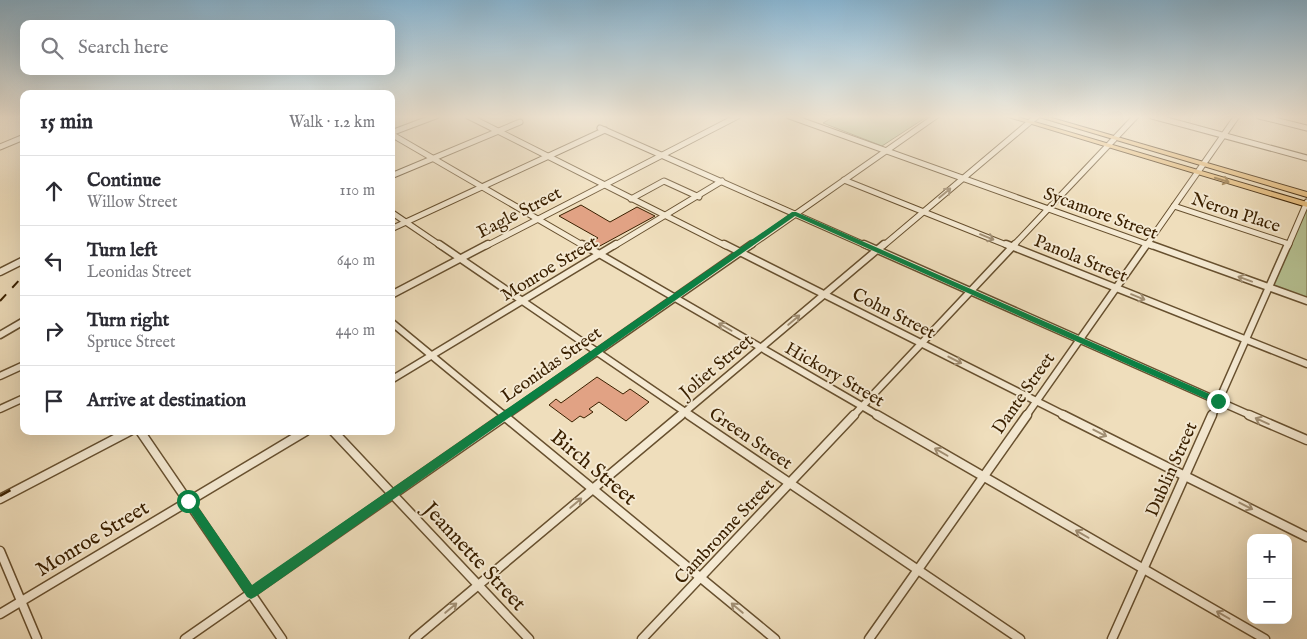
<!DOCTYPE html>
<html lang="en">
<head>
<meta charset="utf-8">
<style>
  body { margin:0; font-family:"IM FELL English",serif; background:#f7f7f7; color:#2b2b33 }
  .controls { position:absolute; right:15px; bottom:15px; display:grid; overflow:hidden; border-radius:10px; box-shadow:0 5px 20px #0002 }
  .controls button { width:45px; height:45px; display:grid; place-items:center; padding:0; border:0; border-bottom:1px solid #e1e1e2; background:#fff; color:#2b2b33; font:25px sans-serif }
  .stop { position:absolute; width:15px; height:15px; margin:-11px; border:4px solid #0b8043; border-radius:50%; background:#fff }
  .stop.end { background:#0b8043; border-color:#fff; box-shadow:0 1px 5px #0008 }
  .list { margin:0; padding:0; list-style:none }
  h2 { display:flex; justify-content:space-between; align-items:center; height:65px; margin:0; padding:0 20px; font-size:21px }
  h2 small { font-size:16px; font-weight:400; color:#7c7c81 }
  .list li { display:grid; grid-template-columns:32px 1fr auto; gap:15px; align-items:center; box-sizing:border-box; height:70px; padding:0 20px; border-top:1px solid #e1e1e2 }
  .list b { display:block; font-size:19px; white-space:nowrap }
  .list p { margin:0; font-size:16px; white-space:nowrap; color:#7c7c81 }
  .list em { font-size:16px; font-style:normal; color:#7c7c81 }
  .icon { flex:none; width:28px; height:28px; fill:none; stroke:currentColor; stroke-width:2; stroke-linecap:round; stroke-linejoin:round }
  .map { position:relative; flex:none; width:1307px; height:639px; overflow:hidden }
  .search { position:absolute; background:#fff; box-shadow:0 5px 20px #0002; left:20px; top:20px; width:375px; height:55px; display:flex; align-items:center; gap:12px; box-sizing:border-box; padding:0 18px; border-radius:10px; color:#7c7c81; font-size:19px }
  .panel { position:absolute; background:#fff; box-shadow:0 5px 20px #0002; left:20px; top:90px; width:375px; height:345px; border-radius:10px }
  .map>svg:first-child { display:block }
</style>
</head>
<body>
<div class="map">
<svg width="1307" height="639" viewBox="0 0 1307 639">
  <rect width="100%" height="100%" fill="#efdebc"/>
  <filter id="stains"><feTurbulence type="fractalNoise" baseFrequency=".004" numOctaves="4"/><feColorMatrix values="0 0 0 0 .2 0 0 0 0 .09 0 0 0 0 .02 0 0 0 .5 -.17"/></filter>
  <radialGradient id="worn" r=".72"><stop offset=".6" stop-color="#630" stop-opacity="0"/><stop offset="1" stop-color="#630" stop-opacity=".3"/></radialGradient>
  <!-- green -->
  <g fill="#b6c293" stroke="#78714a">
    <polygon points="835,116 928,116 882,146 823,123"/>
    <polygon points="1307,205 1307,301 1269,287"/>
  </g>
  <!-- building -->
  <g fill="#e1a284" stroke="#3a2000">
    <polygon points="581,205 610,222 637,207 655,216 598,247 590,243 598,238 559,216"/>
    <polygon points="597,377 623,394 630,389 649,402 626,421 599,402 589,409 593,412 584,418 580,416 572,422 549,405 556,399 561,403"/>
  </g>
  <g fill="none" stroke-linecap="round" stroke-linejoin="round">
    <defs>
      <g id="street-far2">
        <polyline points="468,116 726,246"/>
        <polyline points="789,116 1152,246"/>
        <polyline points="1152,116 1307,158"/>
        <polyline points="1259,116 1307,128"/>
        <polyline points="600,128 867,246"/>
        <polyline points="391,133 436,116"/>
        <polyline points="391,134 584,246"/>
        <polyline points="0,147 24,137"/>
        <polyline points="391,176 520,122"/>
        <polyline points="844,180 1009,246"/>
        <polyline points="631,199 664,181 699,197"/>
        <polyline points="1174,206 1289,244"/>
        <polyline points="391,212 441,246"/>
        <polyline points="391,229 605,130"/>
        <polyline points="486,246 738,116"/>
        <polyline points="614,246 722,181"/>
        <polyline points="750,246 936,116"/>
        <polyline points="883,246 1037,116"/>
        <polyline points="1013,246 1136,116"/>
        <polyline points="1146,246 1237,116"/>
        <polyline points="1288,246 1307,202"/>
      </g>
      <g id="street-far1">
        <polyline points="439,244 691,416"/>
        <polyline points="582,244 879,416"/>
        <polyline points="724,244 1066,416"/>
        <polyline points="864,244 1252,416"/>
        <polyline points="1006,244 1307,364"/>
        <polyline points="1149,244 1307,301"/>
        <polyline points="0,272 24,260"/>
        <polyline points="391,295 488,244"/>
        <polyline points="391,322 505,416"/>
        <polyline points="0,335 24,321"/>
        <polyline points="0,376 24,365"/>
        <polyline points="391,380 616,244"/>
        <polyline points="0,409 24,398"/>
        <polyline points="505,416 752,244"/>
        <polyline points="680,416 884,244"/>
        <polyline points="853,416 1015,244"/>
        <polyline points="1026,416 1147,244"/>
        <polyline points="1212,416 1288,244"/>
      </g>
      <g id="street">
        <polyline points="503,415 775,639"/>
        <polyline points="689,415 1020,639"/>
        <polyline points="877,415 1265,639"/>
        <polyline points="1063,415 1307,537"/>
        <polyline points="1249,415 1307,440"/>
        <polyline points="140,431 282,639"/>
        <polyline points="333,431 529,639"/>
        <polyline points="0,499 130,431"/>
        <polyline points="0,551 37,639"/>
        <polyline points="0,614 306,431"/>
        <polyline points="185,639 507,415"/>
        <polyline points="414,639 681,415"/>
        <polyline points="642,639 854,415"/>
        <polyline points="869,639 1027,415"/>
        <polyline points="1112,639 1212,415"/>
      </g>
      <g id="primary">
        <polygon points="1005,116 1014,116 1307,202 1307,207"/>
        <polygon points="1036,116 1045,116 1307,192 1307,197"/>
      </g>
    </defs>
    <!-- street-far2 casing -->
    <use href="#street-far2" stroke="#67502f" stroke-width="7"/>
    <!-- street-far1 casing -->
    <use href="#street-far1" stroke="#67502f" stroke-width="9"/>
    <!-- street casing -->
    <use href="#street" stroke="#67502f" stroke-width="11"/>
    <!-- primary casing -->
    <use href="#primary" stroke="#3a2000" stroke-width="2"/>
    <!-- street-far2 -->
    <use href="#street-far2" stroke="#f5ead3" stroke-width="5"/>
    <!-- street-far1 -->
    <use href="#street-far1" stroke="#f5ead3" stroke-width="6"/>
    <!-- street -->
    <use href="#street" stroke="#f5ead3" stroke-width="8"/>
    <!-- primary -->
    <use href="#primary" fill="#e8bf7e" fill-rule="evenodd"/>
    <!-- rail-far1 -->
    <polyline stroke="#3a2000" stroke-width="2" stroke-dasharray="9 9" stroke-linecap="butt" points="0,301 24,275"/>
    <!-- rail -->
    <polyline stroke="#3a2000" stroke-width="2.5" stroke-dasharray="12 12" stroke-linecap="butt" points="0,496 14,488"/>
  </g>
  <!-- one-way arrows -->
  <defs><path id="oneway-shaft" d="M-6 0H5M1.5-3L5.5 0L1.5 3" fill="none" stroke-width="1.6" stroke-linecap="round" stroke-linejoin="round" transform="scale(1.25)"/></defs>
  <use stroke="#91703f" href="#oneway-shaft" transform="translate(1222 180) rotate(17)"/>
  <g stroke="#a18f74">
    <use href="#oneway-shaft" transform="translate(945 193) rotate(-40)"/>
    <use href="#oneway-shaft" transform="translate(987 237) rotate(22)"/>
    <use href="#oneway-shaft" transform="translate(1245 279) rotate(-160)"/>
    <use href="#oneway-shaft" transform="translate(1138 297) rotate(22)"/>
    <use href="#oneway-shaft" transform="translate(794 320) rotate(-40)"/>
    <use href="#oneway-shaft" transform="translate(725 327) rotate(-150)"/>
    <use href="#oneway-shaft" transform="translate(955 360) rotate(27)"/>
    <use href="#oneway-shaft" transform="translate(1262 421) rotate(-156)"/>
    <use href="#oneway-shaft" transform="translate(1100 433) rotate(27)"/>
    <use href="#oneway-shaft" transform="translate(941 452) rotate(-150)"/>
    <use href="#oneway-shaft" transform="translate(576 503) rotate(-40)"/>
    <use href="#oneway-shaft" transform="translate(1246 506) rotate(27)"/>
    <use href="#oneway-shaft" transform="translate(1082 534) rotate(-150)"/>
    <use href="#oneway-shaft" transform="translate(451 608) rotate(-40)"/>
    <use href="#oneway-shaft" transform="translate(737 608) rotate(-140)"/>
    <use href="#oneway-shaft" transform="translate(1223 615) rotate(-150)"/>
  </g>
  <!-- sky -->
  <linearGradient id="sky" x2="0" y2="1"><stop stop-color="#89b7d5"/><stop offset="0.57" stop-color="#f8f0e1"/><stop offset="1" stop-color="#f8f0e1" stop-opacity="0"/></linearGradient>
  <rect width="1307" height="205" fill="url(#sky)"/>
  <!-- route -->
  <polygon fill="#0b8043" points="792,212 796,212 1221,399 1223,401 1221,403 1215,403 795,216 255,597 251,599 247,597 183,501 188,497 192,498 252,585"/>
  <g text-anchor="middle" stroke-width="4" stroke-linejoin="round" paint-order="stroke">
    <!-- street labels -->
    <g font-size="18" fill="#3a2000" stroke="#f5ead3">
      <text transform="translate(519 212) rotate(-27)" y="6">Eagle Street</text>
      <text transform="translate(1236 212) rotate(18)" y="6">Neron Place</text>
      <text transform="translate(1101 213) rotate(20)" y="6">Sycamore Street</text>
      <text transform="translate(1081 258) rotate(22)" y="6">Panola Street</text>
      <text transform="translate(549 268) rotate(-31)" y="6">Monroe Street</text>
      <text transform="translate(894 313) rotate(27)" y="6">Cohn Street</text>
      <text transform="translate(551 364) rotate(-35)" y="6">Leonidas Street</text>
      <text transform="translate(716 366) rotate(-40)" y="6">Joliet Street</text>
      <text transform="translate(835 374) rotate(30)" y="6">Hickory Street</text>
      <text transform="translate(1023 393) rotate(-55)" y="6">Dante Street</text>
      <text transform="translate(751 438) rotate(34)" y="6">Green Street</text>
      <text transform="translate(1171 469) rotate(-66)" y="6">Dublin Street</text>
      <text transform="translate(724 531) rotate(-47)" y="6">Cambronne Street</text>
    </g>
    <!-- near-street labels -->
    <g font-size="21" fill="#3a2000" stroke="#f5ead3">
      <text transform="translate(594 467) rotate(40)" y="7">Birch Street</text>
      <text transform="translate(92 538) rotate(-31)" y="7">Monroe Street</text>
      <text transform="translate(475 556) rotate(47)" y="7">Jeannette Street</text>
    </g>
  </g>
  <rect width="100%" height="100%" filter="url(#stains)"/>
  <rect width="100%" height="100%" fill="url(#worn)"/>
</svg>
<div class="controls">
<button>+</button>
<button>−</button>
</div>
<div class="stop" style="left:188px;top:501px"></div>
<div class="stop end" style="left:1218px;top:401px"></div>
<div class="search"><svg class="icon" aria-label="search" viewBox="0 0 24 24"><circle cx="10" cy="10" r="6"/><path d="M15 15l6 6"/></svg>Search here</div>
<section class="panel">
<h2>15 min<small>Walk · 1.2 km</small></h2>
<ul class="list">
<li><svg class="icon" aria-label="ahead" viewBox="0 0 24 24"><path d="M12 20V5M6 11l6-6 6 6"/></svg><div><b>Continue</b><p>Willow Street</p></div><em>110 m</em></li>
<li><svg class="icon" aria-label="left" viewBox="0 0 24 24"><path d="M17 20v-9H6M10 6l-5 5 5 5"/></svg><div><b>Turn left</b><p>Leonidas Street</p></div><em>640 m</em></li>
<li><svg class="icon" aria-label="right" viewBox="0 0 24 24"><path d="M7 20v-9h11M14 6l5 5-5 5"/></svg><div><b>Turn right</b><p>Spruce Street</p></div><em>440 m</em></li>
<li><svg class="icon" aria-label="arrive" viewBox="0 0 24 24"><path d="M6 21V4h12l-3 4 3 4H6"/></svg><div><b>Arrive at destination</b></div></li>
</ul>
</section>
</div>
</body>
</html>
